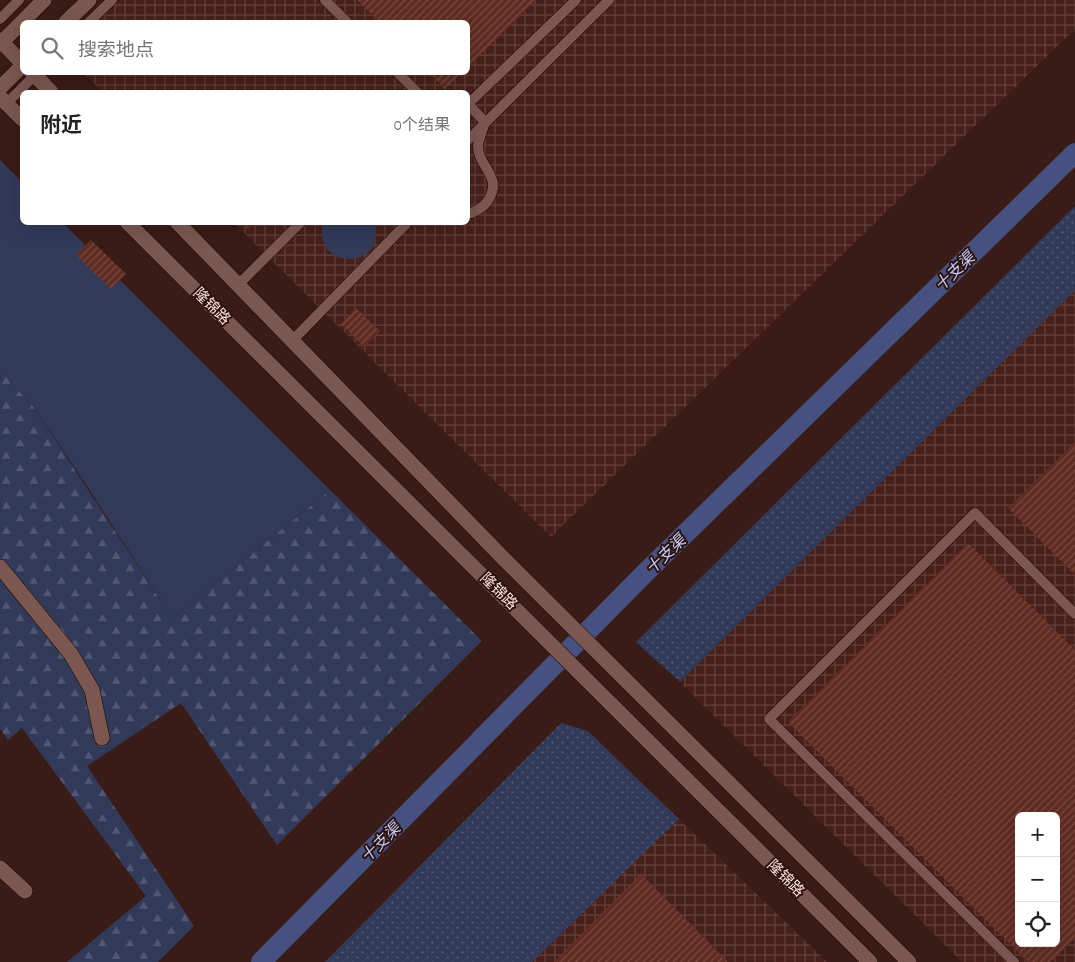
<!DOCTYPE html>
<html lang="zh">
<head>
<meta charset="utf-8">
<style>
  body { margin:0; font-family:"Alegreya Sans","Noto Sans SC",sans-serif; background:#f6f6f6; color:#222 }
  .controls { position:absolute; right:15px; bottom:15px; display:grid; overflow:hidden; border-radius:8px; box-shadow:0 5px 20px #0002 }
  .controls button { width:45px; height:45px; display:grid; place-items:center; padding:0; border:0; border-bottom:1px solid #e0e0e0; background:#fff; color:#222; font:25px sans-serif }
  .list { margin:0; padding:0; list-style:none }
  h2 { display:flex; justify-content:space-between; align-items:center; height:65px; margin:0; padding:0 20px; font-size:21px }
  h2 small { font-size:16px; font-weight:400; color:#767676 }
  .icon { flex:none; width:28px; height:28px; fill:none; stroke:currentColor; stroke-width:2; stroke-linecap:round; stroke-linejoin:round }
  .map { position:relative; flex:none; width:1075px; height:962px; overflow:hidden }
  .search { position:absolute; background:#fff; box-shadow:0 5px 20px #0002; left:20px; top:20px; width:450px; height:55px; display:flex; align-items:center; gap:12px; box-sizing:border-box; padding:0 18px; border-radius:8px; color:#767676; font-size:19px }
  .panel { position:absolute; background:#fff; box-shadow:0 5px 20px #0002; left:20px; top:90px; width:450px; height:135px; border-radius:8px }
  .map>svg:first-child { display:block }
</style>
</head>
<body>
<div class="map">
<svg width="1075" height="962" viewBox="0 0 1075 962">
  <defs>
    <pattern id="industrial-grid" width="8" height="8" patternUnits="userSpaceOnUse" patternTransform="scale(1.25)"><rect width="8" height="8" fill="#472119"/><path d="M0 4h8M4 0v8" fill="none" stroke="#62413a"/></pattern>
    <pattern id="grass-dots" width="8" height="8" patternUnits="userSpaceOnUse" patternTransform="scale(1.25)"><rect width="8" height="8" fill="#323a59"/><path d="M2 2h.1M6 6h.1" fill="none" stroke="#515671" stroke-width="1.8" stroke-linecap="round"/></pattern>
    <pattern id="forest-firs" width="22" height="20" patternUnits="userSpaceOnUse" patternTransform="scale(1.25)"><rect width="22" height="20" fill="#323a59"/><path d="M5 1l3.5 6h-7zM16 11l3.5 6h-7z" fill="#515671"/></pattern>
    <pattern id="building-hatch" width="6" height="6" patternUnits="userSpaceOnUse" patternTransform="scale(1.25)"><rect width="6" height="6" fill="#602c21"/><path d="M-1 1l2-2M0 6l6-6M5 7l2-2" fill="none" stroke="#784a41"/></pattern>
  </defs>
  <rect width="100%" height="100%" fill="#3a1c16"/>
  <!-- industrial -->
  <g fill="url(#industrial-grid)" fill-rule="evenodd">
    <polygon points="119,0 1075,0 1075,29 551,537 234,223 468,222 468,92 103,92 83,73 468,72 468,22 96,22"/>
    <path d="M1075,290V962H962L680,682ZM1019,816H1056V943H1019Z"/>
    <polygon points="679,819 827,962 532,962"/>
  </g>
  <!-- grass -->
  <g fill="url(#grass-dots)">
    <polygon points="1075,206 1075,290 680,682 636,642"/>
    <polygon points="561,723 588,731 679,819 532,962 325,962"/>
  </g>
  <!-- forest -->
  <polygon fill="url(#forest-firs)" points="0,370 33,406 172,618 330,490 482,641 277,845 181,703 87,766 194,926 158,962 67,962 146,896 22,728 8,740 0,729"/>
  <!-- garden -->
  <g fill="#323a59">
    <polygon points="0,160 22,182 22,222 63,223 330,490 172,618 83,480 33,406 0,370"/>
    <path d="M323,223H375C387,271 312,271 323,223Z"/>
  </g>
  <g fill="none" stroke-linecap="round" stroke-linejoin="round">
    <!-- canal -->
    <polyline stroke="#455180" stroke-width="20" points="261,962 645,573 1075,153"/>
  </g>
  <!-- building -->
  <g fill="url(#building-hatch)" fill-rule="evenodd">
    <polygon points="357,0 536,0 468,67 468,22 379,22"/>
    <polygon points="429,72 462,72 445,89"/>
    <polygon points="241,222 255,222 248,230"/>
    <polygon points="91,240 126,274 111,289 76,255"/>
    <polygon points="356,308 380,331 364,347 341,324"/>
    <polygon points="1075,442 1075,575 1008,508"/>
    <path d="M968,543L1075,650V938L1051,962H1028L788,722ZM1019,816H1056V943H1019Z"/>
    <polygon points="641,874 728,962 554,962"/>
  </g>
  <g fill="none" stroke-linecap="round" stroke-linejoin="round">
    <defs>
      <g id="lane">
        <polyline points="325,0 347,22"/>
        <polyline points="0,19 19,0"/>
        <polyline points="89,22 112,0"/>
        <polyline points="397,72 417,92"/>
        <polyline points="7,103 38,72"/>
        <polyline points="468,104 576,0"/>
        <polyline points="468,140 609,0"/>
        <path d="M468,214C475,212 482,208 487,202C505,177 477,167 478,145C479,138 483,129 485,122L468,104"/>
        <polyline points="238,285 301,222"/>
        <polyline points="292,341 406,224 404,222"/>
        <polyline points="1014,962 769,719 975,513 1075,614"/>
      </g>
      <g id="street">
        <polyline points="0,567 71,654 92,690 102,738"/>
        <polyline points="0,868 25,891"/>
      </g>
      <g id="secondary">
        <polyline points="66,22 89,0"/>
        <polyline points="0,40 22,63"/>
        <polyline points="0,44 44,0"/>
        <polyline points="32,72 51,92"/>
        <polyline points="0,88 22,66"/>
        <polyline points="0,97 22,119"/>
        <polyline points="127,222 870,962"/>
        <polyline points="177,222 504,559 909,962"/>
      </g>
    </defs>
    <!-- lane casing -->
    <use href="#lane" stroke="#200502" stroke-width="11"/>
    <!-- street casing -->
    <use href="#street" stroke="#200502" stroke-width="16"/>
    <!-- secondary casing -->
    <use href="#secondary" stroke="#200502" stroke-width="16"/>
    <!-- lane -->
    <use href="#lane" stroke="#7a574f" stroke-width="10"/>
    <!-- street -->
    <use href="#street" stroke="#7a574f" stroke-width="15"/>
    <!-- secondary -->
    <use href="#secondary" stroke="#7a574f" stroke-width="15"/>
  </g>
  <g text-anchor="middle" stroke-width="4" stroke-linejoin="round" paint-order="stroke">
    <!-- street labels -->
    <g font-size="15" fill="#fbe5e0" stroke="#2f120c">
      <text transform="translate(212 306) rotate(45)" y="5">隆锦路</text>
      <text transform="translate(499 591) rotate(45)" y="5">隆锦路</text>
      <text transform="translate(786 878) rotate(45)" y="5">隆锦路</text>
    </g>
    <!-- water labels -->
    <g font-size="16" font-style="italic" fill="#c0cdfb" stroke="#2f120c">
      <text transform="translate(954 271) rotate(-44)" y="6">十支渠</text>
      <text transform="translate(665 554) rotate(-44)" y="6">十支渠</text>
      <text transform="translate(380 842) rotate(-45)" y="6">十支渠</text>
    </g>
  </g>
</svg>
<div class="controls">
<button>+</button>
<button>−</button>
<button><svg class="icon" aria-label="locate" viewBox="0 0 24 24"><circle cx="12" cy="12" r="6"/><path d="M12 2v4M12 18v4M2 12h4M18 12h4"/></svg></button>
</div>
<div class="search"><svg class="icon" aria-label="search" viewBox="0 0 24 24"><circle cx="10" cy="10" r="6"/><path d="M15 15l6 6"/></svg>搜索地点</div>
<section class="panel">
<h2>附近<small>0个结果</small></h2>
<ul class="list">
</ul>
</section>
</div>
</body>
</html>
